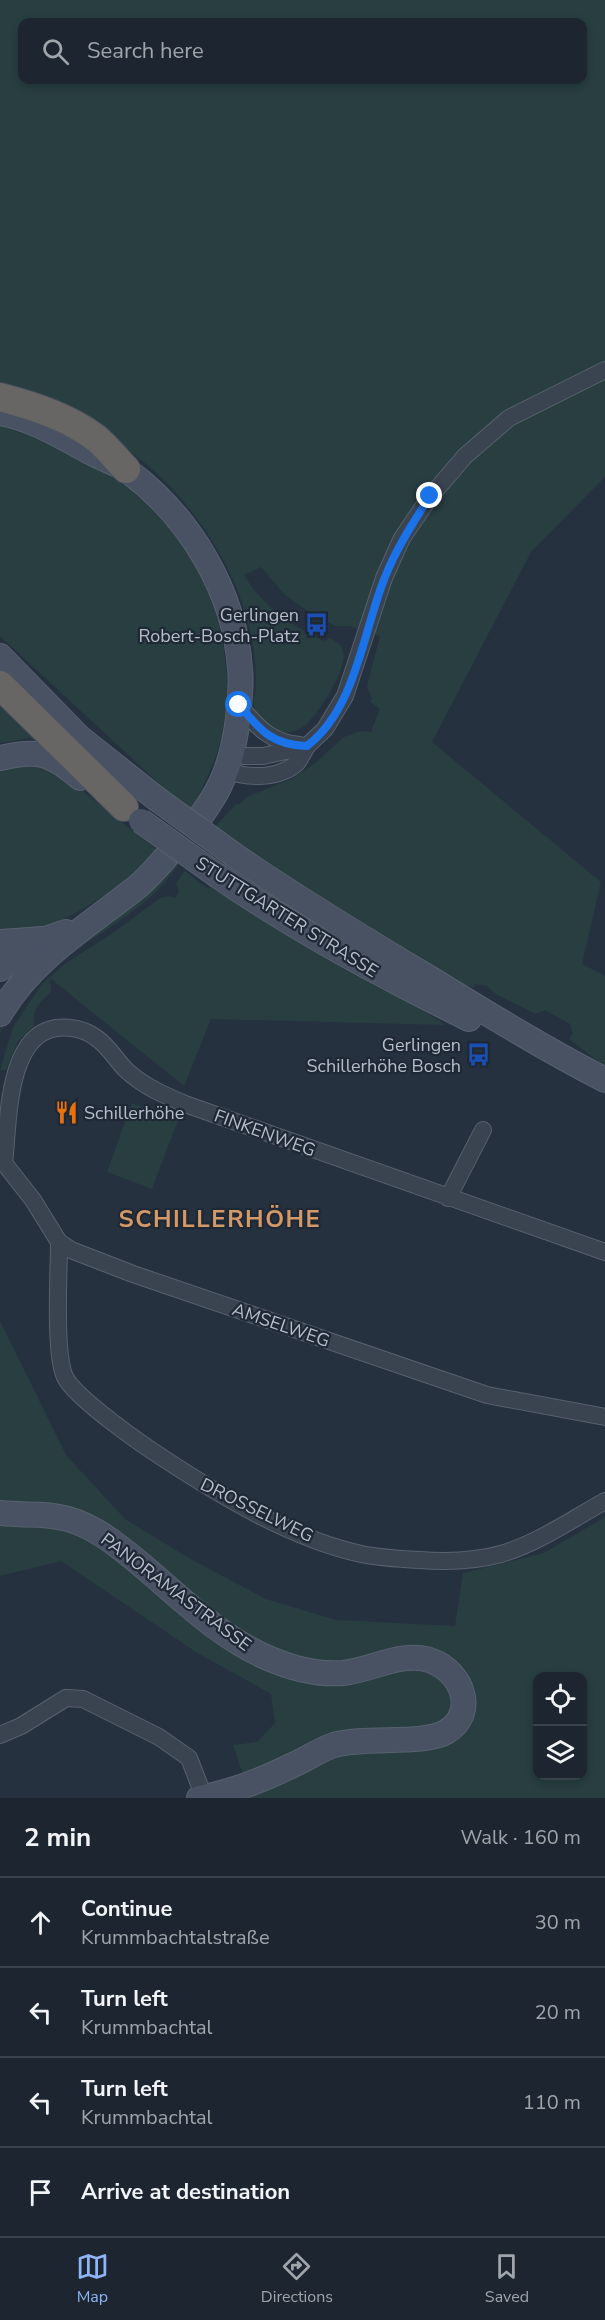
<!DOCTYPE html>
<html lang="en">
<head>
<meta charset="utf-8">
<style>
  body { margin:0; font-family:"Nunito Sans",sans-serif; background:#252d38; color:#f1f3f6 }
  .controls { position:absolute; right:18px; bottom:18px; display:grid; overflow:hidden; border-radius:12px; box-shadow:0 3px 9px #0003 }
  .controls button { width:54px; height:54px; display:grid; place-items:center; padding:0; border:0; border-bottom:2px solid #3a424c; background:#1c2530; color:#f1f3f6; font:30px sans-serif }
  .stop { position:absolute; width:18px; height:18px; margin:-14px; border:4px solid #1a73e8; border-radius:50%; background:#fff }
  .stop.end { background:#1a73e8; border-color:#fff; box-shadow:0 2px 6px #0008 }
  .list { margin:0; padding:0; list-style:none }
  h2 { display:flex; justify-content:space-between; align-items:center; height:78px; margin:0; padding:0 24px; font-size:26px }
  h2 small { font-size:20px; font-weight:400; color:#a0a5ab }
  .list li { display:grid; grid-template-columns:39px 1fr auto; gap:18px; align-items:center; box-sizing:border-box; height:90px; padding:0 24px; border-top:2px solid #3a424c }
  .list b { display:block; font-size:22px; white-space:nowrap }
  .list p { margin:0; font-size:20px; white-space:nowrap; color:#a0a5ab }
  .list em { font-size:20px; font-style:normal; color:#a0a5ab }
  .icon { flex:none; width:33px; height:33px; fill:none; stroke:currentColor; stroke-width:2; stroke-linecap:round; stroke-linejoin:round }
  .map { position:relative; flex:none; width:605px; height:1798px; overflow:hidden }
  .search { position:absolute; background:#1c2530; box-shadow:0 3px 9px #0003; left:18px; right:18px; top:18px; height:66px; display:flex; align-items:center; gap:15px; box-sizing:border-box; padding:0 21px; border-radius:12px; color:#a0a5ab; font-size:22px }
  .sheet { height:438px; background:#1c2530 }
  nav { display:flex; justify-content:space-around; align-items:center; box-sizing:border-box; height:84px; border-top:2px solid #3a424c; background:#1c2530; font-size:16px; color:#a0a5ab }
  nav a { display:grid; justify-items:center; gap:3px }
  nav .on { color:#90b5f7 }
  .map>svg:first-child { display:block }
</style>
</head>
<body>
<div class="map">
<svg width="605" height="1798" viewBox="0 0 605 1798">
  <rect width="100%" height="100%" fill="#263140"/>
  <!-- green -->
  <g fill="#283e41" fill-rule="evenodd">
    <path d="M0,0H605V477L531,552L432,742L601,882L582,964L605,976V1066L569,1039L573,1033L570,1024L545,1010L536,1014L495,994L487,986L475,984L474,988L449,978L458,979L445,974L288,879L215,827L236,804L238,805L249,796L291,779L314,764L344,737L361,731L371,732L380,709L369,701L372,699L367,686L380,636L349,626H336L315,616L285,595L261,567L244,575C261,605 293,626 323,641L330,638C335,641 341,644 343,651C349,667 317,717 303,727C293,733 283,734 272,731L255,711L253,696H255C264,601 196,492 116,442C105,435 91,430 79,425C53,412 26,400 0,388ZM22,22H582V80H22Z"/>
    <path d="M0,421C23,431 47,442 70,452C81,457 94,461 103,468C138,493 175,528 196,566C223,615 234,679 222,734C217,760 204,785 191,809L165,789L0,636Z"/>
    <polygon points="0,703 41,742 40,746 30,738 0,743"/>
    <path d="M40,764L60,773L157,850C122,888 53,937 0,935V769Z"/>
    <path d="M209,815L211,816C192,845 174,877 147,900C92,946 33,963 0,1034C0,980 126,918 162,881Z"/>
    <path d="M185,871L208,889L210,887L311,949L365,978V980L383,990L385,988L403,997L445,1025L211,1019L184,1086L50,978L51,992C39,1002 32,1010 34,1026L18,1041L6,1070H0L13,1027L41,985L66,963L113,933L160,898L169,896L176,898L179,891L176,883Z"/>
    <polygon points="132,1103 178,1120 152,1189 107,1172"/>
    <path d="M0,1321L66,1455L125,1519L189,1558L266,1599L336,1620L455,1626L463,1573L544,1553L605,1517V1798H251L233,1745L257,1742L275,1723L271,1694L196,1652L61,1561L0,1576ZM538,1676H582V1776H538Z"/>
  </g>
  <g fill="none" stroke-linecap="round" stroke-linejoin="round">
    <defs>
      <g id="minor">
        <path d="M239,705C256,726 271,743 300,745"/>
        <polyline points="231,753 244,756 263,756 295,749 307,746 325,729 345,696 384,578 402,538 430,497 465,456 509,418 605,370"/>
        <path d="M226,770C247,779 279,779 297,763C301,758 304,751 307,746"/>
        <polyline points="0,1162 4,1163 33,1200 59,1242 71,1250 133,1274 487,1395 605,1417"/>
        <path d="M4,1163C9,1123 6,1036 56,1028C69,1026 84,1029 95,1037C108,1045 115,1059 126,1070C143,1086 164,1095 185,1104L605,1252"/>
        <polyline points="448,1198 483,1130"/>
        <path d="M59,1242C59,1272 54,1354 65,1377C75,1398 144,1446 166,1460C224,1498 293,1539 361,1554C380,1558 400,1559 420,1560C446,1562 475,1561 501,1554C538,1543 571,1520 605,1501"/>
        <polyline points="0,1735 21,1726 66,1698 83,1699 159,1737 189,1758 204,1797"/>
      </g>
      <g id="secondary">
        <path d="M0,413C31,418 60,436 88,451C100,458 117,463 128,471C190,517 235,592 240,669C242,685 239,703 238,719C235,741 230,765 220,785C215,796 208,806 201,816"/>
        <polyline points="0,656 80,738 157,799"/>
        <path d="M0,758C38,749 51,753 80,778"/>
        <path d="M234,855C298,899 364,939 431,979C488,1014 545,1049 605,1080"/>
        <path d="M218,876C298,931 382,976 469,1019"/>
        <polyline points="0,942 43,939"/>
        <polyline points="0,969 45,939 66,932"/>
        <path d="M0,1014C32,959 88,926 137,887C148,878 157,867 166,857"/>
        <path d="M0,1513C23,1516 45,1512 68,1519C97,1527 121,1548 144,1567C183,1600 221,1638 268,1658C291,1668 318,1675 343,1673C372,1670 404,1650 432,1661C462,1672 478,1713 446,1732C424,1745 364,1736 334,1745C319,1750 307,1759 293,1765C263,1780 232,1792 199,1798"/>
      </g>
      <g id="trunk">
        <path d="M0,397C34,406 68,417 96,438C107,447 116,459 126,469"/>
        <polyline points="0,685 124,807"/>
      </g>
    </defs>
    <!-- minor casing -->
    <use href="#minor" stroke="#58616e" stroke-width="18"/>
    <!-- secondary casing -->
    <use href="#secondary" stroke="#58616e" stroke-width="26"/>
    <!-- trunk casing -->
    <use href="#trunk" stroke="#454e5b" stroke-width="30"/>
    <!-- minor -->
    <use href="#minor" stroke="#3a4350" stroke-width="16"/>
    <!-- secondary -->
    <use href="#secondary" stroke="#485263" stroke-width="24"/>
    <!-- trunk -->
    <use href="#trunk" stroke="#676664" stroke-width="28"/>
    <defs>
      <g id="secondary-bridge">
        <polyline points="157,799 234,855"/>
        <polyline points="141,821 218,876"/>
      </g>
    </defs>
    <!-- secondary-bridge casing -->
    <use href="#secondary-bridge" stroke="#58616e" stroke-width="26" stroke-linecap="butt"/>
    <!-- secondary-bridge -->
    <use href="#secondary-bridge" stroke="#485263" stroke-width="24"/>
  </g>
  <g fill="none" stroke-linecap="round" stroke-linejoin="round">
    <!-- route -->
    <path stroke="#1a73e8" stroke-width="8" d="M239,705C260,730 272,745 307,746C356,709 363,631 385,577C397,547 413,523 430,496"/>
  </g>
  <!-- icons -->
  <defs>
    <symbol id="bus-bare" viewBox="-9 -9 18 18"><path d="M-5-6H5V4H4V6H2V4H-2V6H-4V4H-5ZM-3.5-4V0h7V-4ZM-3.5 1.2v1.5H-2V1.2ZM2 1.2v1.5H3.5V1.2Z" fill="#1a4fb4" stroke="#1f2835" stroke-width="2.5" paint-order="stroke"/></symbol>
    <symbol id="restaurant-bare" viewBox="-9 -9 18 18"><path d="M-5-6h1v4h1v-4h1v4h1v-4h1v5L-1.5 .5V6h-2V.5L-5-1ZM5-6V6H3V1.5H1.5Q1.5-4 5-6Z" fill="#e8710a" stroke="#1f2835" stroke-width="2.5" paint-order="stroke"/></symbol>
  </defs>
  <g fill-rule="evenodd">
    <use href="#bus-bare" x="300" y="608" width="33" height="33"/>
    <use href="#bus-bare" x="462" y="1038" width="33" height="33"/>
    <use href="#restaurant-bare" x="50" y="1096" width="33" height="33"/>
  </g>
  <g text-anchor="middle" stroke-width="4.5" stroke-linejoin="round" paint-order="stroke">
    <!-- poi labels -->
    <g font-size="18" fill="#b7becb" stroke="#1f2835" text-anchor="end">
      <text x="299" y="621">Gerlingen<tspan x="299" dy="21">Robert-Bosch-Platz</tspan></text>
      <text x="461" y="1051">Gerlingen<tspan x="461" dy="21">Schillerhöhe Bosch</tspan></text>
      <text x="84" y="1119" text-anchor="start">Schillerhöhe</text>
    </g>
    <!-- street labels -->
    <g font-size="18" fill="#b7becb" stroke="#1f2835">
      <text transform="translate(287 917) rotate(32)" y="6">STUTTGARTER STRASSE</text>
      <text transform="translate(265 1133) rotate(20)" y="6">FINKENWEG</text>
      <text transform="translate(281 1325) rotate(19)" y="6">AMSELWEG</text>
      <text transform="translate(257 1510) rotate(26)" y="6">DROSSELWEG</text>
      <text transform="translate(176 1592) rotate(37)" y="6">PANORAMASTRASSE</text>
    </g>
    <!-- district labels -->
    <g font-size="24" font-weight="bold" letter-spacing="1.5" fill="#d49968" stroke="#1f2835">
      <text x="220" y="1227">SCHILLERHÖHE</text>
    </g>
  </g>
</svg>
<div class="controls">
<button><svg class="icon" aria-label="locate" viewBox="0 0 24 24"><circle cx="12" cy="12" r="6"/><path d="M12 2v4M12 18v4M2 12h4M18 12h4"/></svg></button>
<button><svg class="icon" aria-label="layers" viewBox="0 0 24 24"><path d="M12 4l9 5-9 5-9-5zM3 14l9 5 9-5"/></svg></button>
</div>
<div class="stop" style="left:239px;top:705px"></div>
<div class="stop end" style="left:430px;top:496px"></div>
<div class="search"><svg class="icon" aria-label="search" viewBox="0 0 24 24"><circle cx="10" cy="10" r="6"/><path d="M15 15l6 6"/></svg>Search here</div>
</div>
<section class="sheet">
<h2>2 min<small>Walk · 160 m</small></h2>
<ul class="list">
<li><svg class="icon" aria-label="ahead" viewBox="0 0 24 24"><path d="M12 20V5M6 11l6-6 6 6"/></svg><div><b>Continue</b><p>Krummbachtalstraße</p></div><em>30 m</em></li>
<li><svg class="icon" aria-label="left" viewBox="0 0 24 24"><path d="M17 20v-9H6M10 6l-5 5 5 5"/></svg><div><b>Turn left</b><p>Krummbachtal</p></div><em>20 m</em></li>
<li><svg class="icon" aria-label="left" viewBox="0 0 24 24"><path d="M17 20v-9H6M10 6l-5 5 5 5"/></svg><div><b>Turn left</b><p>Krummbachtal</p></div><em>110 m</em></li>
<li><svg class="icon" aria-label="arrive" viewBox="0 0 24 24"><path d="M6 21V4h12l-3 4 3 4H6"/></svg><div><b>Arrive at destination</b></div></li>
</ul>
</section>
<nav>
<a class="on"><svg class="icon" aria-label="map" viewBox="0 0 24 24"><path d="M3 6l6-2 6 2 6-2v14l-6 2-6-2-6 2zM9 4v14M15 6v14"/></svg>Map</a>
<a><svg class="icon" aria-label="directions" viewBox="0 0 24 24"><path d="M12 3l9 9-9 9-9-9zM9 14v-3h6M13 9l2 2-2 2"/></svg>Directions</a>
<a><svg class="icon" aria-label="saved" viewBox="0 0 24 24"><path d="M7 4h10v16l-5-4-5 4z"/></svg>Saved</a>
</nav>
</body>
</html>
